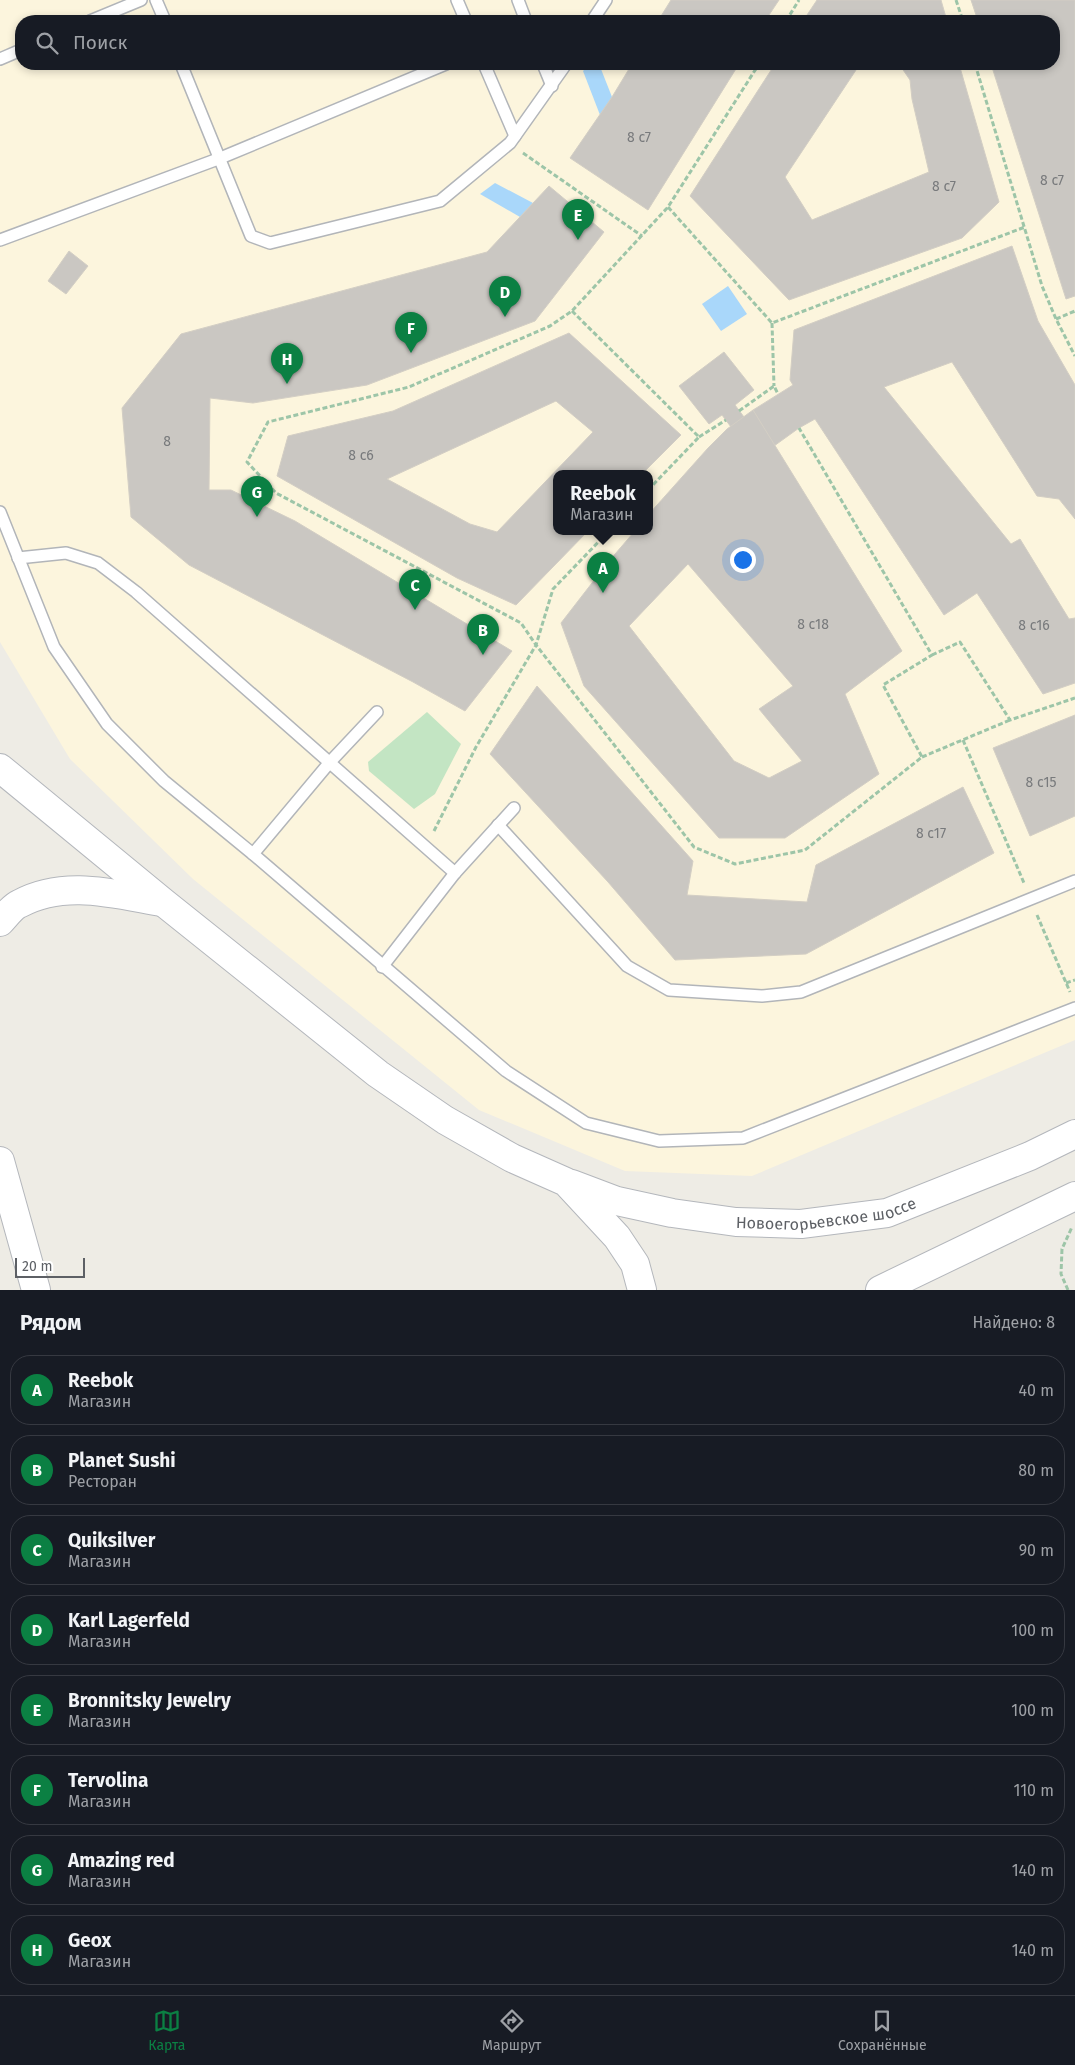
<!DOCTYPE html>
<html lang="ru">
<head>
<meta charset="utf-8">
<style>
  body { margin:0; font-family:"Fira Sans",sans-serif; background:#242831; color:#f1f3f6 }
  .scale { position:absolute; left:15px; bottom:12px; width:70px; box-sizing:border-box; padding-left:5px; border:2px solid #5d6065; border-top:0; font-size:14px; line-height:18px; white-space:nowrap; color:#5d6065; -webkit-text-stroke:4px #fff; paint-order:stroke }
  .you { position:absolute; left:742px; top:559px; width:18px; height:18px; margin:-12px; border:4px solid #fff; border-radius:50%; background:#1a73e8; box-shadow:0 0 0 8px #1a73e833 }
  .badge { display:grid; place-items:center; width:32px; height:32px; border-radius:50%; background:#0b8043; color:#fff; font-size:16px; font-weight:700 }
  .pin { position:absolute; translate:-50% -41px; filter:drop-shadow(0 1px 2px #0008) }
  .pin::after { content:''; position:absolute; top:26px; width:18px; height:15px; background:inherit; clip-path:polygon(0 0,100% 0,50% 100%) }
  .popup { position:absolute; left:553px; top:470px; width:100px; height:65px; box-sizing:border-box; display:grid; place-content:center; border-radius:10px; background:#171b24; filter:drop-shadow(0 1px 4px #0005); font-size:16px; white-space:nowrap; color:#9ea1a6 }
  .popup b { font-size:19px; color:#f1f3f6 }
  .popup::after { content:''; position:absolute; left:50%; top:100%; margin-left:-10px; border:10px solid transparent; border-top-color:#171b24 }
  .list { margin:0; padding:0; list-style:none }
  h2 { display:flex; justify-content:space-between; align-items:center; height:65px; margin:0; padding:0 20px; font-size:21px }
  h2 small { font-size:16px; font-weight:400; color:#9ea1a6 }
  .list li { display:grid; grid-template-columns:32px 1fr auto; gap:15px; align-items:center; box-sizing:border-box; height:70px; margin:0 10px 10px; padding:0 10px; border:1px solid #363941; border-radius:20px }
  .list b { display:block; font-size:19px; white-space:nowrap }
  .list p { margin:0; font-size:16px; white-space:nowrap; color:#9ea1a6 }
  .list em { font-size:16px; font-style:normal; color:#9ea1a6 }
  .icon { flex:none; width:28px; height:28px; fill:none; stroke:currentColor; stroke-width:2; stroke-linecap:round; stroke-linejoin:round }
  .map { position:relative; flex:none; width:1075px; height:1290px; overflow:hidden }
  .search { position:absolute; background:#171b24; box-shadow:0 2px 8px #0003; left:15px; right:15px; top:15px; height:55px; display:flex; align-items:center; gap:12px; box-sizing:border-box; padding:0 18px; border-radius:20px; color:#9ea1a6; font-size:19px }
  .sheet { height:705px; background:#171b24 }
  nav { display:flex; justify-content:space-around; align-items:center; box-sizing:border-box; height:70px; border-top:1px solid #363941; background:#171b24; font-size:14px; color:#9ea1a6 }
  nav a { display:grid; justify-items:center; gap:2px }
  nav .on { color:#0b8043 }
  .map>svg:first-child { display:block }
</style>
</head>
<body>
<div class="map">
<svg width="1075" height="1290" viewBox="0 0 1075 1290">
  <rect width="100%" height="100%" fill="#eeece5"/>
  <!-- commercial -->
  <path fill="#fcf5dd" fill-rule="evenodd" d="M0,0H1075V1040L752,1176L625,1171L479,1110L193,879L70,759L0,642ZM21,21H1054V64H21ZM557,474H649V532H557Z"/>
  <!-- green -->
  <polygon fill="#c3e5c3" points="427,712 461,744 435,794 414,809 369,771 368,762"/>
  <!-- water -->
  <g fill="#a9d7fa">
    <polygon points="590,64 599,64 612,97 600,115 583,71"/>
    <polygon points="495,183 533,203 520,217 480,194"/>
    <polygon points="728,286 747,314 721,331 702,304"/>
  </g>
  <!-- building -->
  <g fill="#cac7c2" stroke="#d3cec4" fill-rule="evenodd">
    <polygon points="671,0 779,0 765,21 658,21"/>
    <polygon points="817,0 941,0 947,21 803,21"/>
    <polygon points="971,0 1075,0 1075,296 1066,299 991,64 1054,64 1054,21 978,21"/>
    <polygon points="632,64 739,64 648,210 570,158 612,97"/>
    <polygon points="775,64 860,64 785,177 812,220 929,172 912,99 910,80 899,64 959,64 999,202 962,238 789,300 690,196"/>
    <polygon points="549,186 604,232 535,321 367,385 253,403 210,398 209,490 231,490 295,521 512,651 465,711 413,682 189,565 131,517 122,408 181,334 487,252"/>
    <polygon points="1012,246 1038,321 1075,385 1075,519 1059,499 1037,496 952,362 884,387 1011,544 1020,539 1069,619 1075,618 1075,683 1043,694 977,593 944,615 815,419 799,428 774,446 753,410 793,385 790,380 794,330"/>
    <polygon points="69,251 88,266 66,294 48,281"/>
    <path d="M569,333L681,435L642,474H557V532H587L516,605L457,578L277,476L288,436L393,411ZM556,401L593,432L497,532L470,524L387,479Z"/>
    <polygon points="724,352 754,390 735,405 744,417 731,427 722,415 709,424 679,386"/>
    <path d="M753,410L902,651L845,694L879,774L785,838H719L584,686L561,623L609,561L634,532H649V514L708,448L727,429ZM688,564L793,686L759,709L802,761L769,778L734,761L629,626Z"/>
    <polygon points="537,686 693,861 687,895 807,902 816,865 963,787 994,853 806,954 675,960 608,882 490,754"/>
    <polygon points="1075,715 1075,816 1030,836 993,748"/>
  </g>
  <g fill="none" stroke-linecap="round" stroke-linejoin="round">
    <defs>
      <g id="lane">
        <polyline points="156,0 165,21"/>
        <polyline points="457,0 466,21"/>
        <polyline points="518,0 526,21"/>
        <polyline points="90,21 141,0"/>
        <polyline points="592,21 606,0"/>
        <polyline points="0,59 21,50"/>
        <polyline points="181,64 251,236 270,243 440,201 510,143 566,64"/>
        <polyline points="484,64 515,136"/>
        <polyline points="543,64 552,86"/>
        <polyline points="0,240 218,159 446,64"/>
        <polyline points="0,512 54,647 107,724 164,781 253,854 506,1071 586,1123 659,1141 743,1138 1075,1008"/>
        <polyline points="18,558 66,553 98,563 136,592 455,873"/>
        <polyline points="498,825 627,966 669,990 762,996 801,992 1075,881"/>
        <polyline points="253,854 330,762 377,712"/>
        <polyline points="382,967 455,873 514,808"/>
      </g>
      <g id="secondary">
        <polyline points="0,768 163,902 378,1074 445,1120 512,1158 566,1182 617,1237 635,1264 642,1290"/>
        <path d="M0,922C6,916 12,907 19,904C64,879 115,894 162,902"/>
        <polyline points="0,1161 36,1290"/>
        <path id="s1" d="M572,1184L617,1201L672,1213L736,1222L801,1224L887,1213L1030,1156L1075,1134"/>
        <polyline points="880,1290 1075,1196"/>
      </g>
    </defs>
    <!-- lane casing -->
    <use href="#lane" stroke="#b2b5b9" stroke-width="14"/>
    <!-- secondary casing -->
    <use href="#secondary" stroke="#b4b7bc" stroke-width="30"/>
    <!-- path -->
    <g stroke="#9dc5a8" stroke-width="3" stroke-dasharray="5 2.5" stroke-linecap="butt">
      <polyline points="956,0 963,21"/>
      <polyline points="786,21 799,0"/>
      <polyline points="975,64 1042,286 1056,319 1075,356"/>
      <polyline points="523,153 642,236"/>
      <polyline points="668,207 772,323 1025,227"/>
      <polyline points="572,311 699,437 649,489"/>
      <polyline points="1056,319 1075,311"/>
      <polyline points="772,323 774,386"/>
      <polyline points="739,411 774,386 778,394"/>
      <polyline points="699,437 726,420"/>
      <polyline points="608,532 553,589 536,645 694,847 735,864 805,850 922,757 883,685 932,655 799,428"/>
      <polyline points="932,655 960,642 1010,720 1075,698"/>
      <polyline points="963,740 1024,883"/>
      <polyline points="922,757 1010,720"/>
      <polyline points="434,831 476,747 536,645 521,623 276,493 247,462 268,422 409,387 550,326 572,311 668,207 759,64"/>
      <polyline points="1037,915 1070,992"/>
      <polyline points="1066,983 1075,980"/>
      <polyline points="1068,1290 1061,1274 1062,1249 1072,1227"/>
    </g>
    <!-- lane -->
    <use href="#lane" stroke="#fff" stroke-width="11"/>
    <!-- secondary -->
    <use href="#secondary" stroke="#fff" stroke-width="28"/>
  </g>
  <g text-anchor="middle" stroke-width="4" stroke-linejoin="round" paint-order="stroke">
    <!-- number labels -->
    <g font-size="14" fill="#787a7c">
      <text x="639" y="142">8 с7</text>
      <text x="1052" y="185">8 с7</text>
      <text x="944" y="191">8 с7</text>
      <text x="167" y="446">8</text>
      <text x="361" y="460">8 c6</text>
      <text x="813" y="629">8 с18</text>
      <text x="1034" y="630">8 с16</text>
      <text x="1041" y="787">8 с15</text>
      <text x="931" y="838">8 с17</text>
    </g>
    <!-- street labels -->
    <g font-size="16" fill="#5d6065" stroke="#fff">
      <text dy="6" stroke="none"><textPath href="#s1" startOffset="260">Новоегорьевское шоссе</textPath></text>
    </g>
  </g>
</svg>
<div class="scale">20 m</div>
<div class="you"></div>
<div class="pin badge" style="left:603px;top:593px">A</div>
<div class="popup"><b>Reebok</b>Магазин</div>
<div class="pin badge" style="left:483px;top:655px">B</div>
<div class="pin badge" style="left:415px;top:610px">C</div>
<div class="pin badge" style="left:505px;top:317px">D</div>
<div class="pin badge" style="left:578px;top:240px">E</div>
<div class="pin badge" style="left:411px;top:353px">F</div>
<div class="pin badge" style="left:257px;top:517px">G</div>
<div class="pin badge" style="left:287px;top:384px">H</div>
<div class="search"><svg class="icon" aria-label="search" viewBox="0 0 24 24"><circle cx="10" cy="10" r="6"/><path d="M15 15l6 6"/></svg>Поиск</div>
</div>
<section class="sheet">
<h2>Рядом<small>Найдено: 8</small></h2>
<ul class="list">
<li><span class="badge">A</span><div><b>Reebok</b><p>Магазин</p></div><em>40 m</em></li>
<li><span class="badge">B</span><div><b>Planet Sushi</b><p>Ресторан</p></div><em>80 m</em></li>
<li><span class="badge">C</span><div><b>Quiksilver</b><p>Магазин</p></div><em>90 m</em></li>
<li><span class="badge">D</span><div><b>Karl Lagerfeld</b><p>Магазин</p></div><em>100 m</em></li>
<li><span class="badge">E</span><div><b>Bronnitsky Jewelry</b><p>Магазин</p></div><em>100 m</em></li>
<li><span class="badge">F</span><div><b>Tervolina</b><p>Магазин</p></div><em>110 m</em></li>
<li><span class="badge">G</span><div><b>Amazing red</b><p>Магазин</p></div><em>140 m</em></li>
<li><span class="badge">H</span><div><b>Geox</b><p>Магазин</p></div><em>140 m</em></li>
</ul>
</section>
<nav>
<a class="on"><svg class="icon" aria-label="map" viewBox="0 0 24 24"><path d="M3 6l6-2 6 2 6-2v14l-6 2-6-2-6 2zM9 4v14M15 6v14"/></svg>Карта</a>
<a><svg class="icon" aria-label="directions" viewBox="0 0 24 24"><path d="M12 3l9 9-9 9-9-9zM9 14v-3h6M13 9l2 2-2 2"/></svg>Маршрут</a>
<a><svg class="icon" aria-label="saved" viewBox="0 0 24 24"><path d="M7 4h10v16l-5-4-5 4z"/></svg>Сохранённые</a>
</nav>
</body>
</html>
